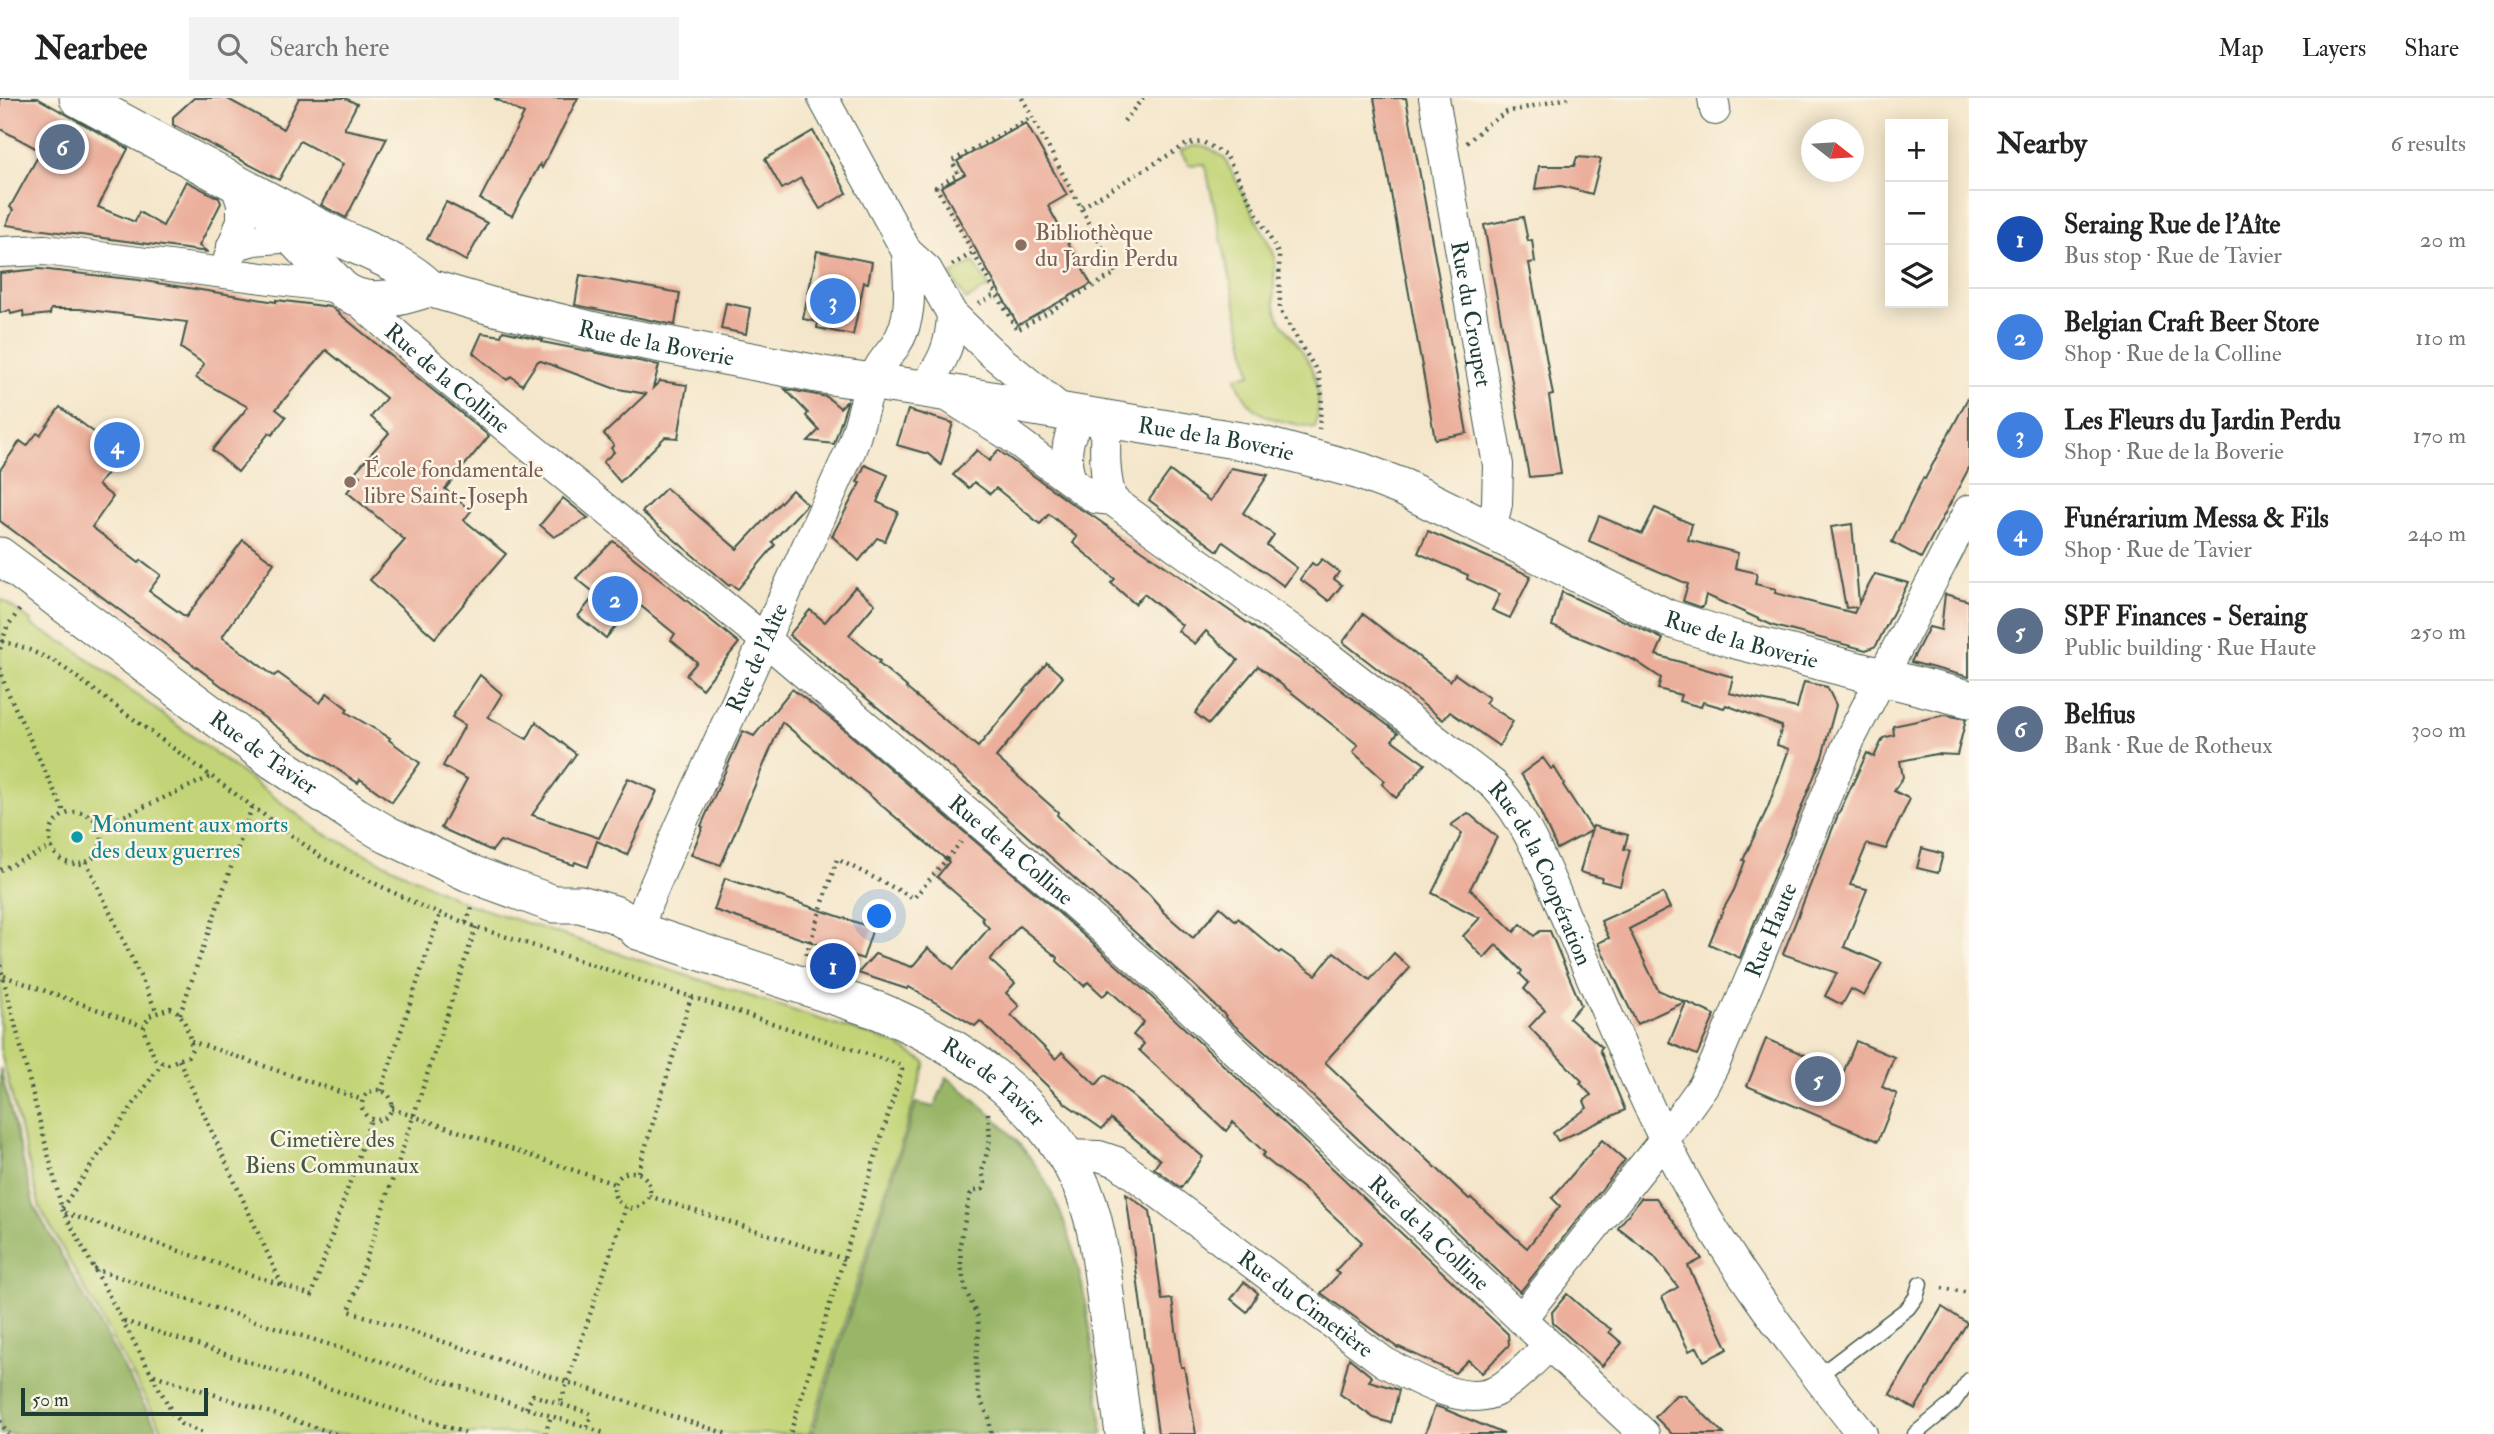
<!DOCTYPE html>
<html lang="en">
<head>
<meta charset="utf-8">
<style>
  body { margin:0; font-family:"IM FELL Double Pica",serif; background:#f2f2f2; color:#222 }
  .controls { position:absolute; right:21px; top:21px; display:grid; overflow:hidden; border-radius:0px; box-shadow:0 4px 18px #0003 }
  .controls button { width:63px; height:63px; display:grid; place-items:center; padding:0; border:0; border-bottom:2px solid #e0e0e0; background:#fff; color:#222; font:35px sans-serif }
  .compass { position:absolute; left:1801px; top:21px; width:63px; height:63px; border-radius:50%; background:#fff; box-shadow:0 4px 18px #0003; rotate:107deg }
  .scale { position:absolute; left:21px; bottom:18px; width:187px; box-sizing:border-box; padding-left:7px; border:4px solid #1f3d34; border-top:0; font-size:19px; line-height:24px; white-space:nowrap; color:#1f3d34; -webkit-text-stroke:5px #fcf5e5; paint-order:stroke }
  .you { position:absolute; left:880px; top:819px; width:24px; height:24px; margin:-18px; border:5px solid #fff; border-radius:50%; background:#1a73e8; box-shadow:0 0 0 10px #1a73e833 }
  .badge { display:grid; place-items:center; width:46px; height:46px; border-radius:50%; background:#0f766e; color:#fff; font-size:23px; font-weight:700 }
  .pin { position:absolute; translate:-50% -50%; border:4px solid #fff; box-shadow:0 2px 7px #0006 }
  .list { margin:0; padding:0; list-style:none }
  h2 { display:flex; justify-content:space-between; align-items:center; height:91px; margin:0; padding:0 28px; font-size:30px }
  h2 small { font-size:23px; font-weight:400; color:#767676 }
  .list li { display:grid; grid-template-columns:46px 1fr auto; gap:21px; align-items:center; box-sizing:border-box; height:98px; padding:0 28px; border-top:2px solid #e0e0e0 }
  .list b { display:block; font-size:26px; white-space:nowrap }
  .list p { margin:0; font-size:23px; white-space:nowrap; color:#767676 }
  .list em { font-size:23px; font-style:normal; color:#767676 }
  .icon { flex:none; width:38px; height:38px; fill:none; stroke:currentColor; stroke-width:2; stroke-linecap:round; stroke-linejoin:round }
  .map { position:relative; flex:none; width:1969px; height:1336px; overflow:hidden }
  header { display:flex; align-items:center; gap:42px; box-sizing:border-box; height:98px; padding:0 35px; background:#fff; border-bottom:2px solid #e0e0e0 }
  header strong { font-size:33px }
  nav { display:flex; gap:38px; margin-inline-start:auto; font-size:24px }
  .search { width:490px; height:63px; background:#f2f2f2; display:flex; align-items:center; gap:18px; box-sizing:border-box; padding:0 24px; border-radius:0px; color:#767676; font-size:26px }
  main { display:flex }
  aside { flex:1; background:#fff }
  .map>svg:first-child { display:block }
</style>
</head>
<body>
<header>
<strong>Nearbee</strong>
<div class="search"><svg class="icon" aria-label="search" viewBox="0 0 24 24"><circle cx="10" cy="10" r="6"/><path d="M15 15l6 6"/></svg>Search here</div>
<nav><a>Map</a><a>Layers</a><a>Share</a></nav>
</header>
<main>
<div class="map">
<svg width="1969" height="1336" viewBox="0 0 1969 1336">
  <rect width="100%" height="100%" fill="#fcf5e5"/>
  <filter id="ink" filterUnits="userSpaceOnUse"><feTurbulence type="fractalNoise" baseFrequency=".0143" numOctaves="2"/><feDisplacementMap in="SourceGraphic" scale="14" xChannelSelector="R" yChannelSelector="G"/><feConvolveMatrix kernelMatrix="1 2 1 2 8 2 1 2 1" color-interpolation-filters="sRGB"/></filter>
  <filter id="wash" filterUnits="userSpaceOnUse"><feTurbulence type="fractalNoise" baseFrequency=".00686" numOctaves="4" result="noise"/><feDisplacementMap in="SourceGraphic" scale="28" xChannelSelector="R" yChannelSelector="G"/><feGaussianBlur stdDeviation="1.57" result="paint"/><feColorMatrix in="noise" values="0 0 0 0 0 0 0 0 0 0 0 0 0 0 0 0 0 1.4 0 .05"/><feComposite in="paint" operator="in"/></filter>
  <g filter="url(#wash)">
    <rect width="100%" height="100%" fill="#f4e6ca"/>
    <!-- green -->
    <g fill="#c2d477" stroke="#708856" stroke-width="2">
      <path d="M1194,48C1207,48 1215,52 1225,61L1273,154L1275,160C1275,177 1271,199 1277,215C1281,226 1291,237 1298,247C1317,272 1323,299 1315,330C1278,322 1248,322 1236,279L1251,276L1205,66L1189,67L1180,53Z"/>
      <polygon points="974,164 989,189 966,202 951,177"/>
      <polygon points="3,502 31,523 31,527 72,549 321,734 465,805 896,946 926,965 809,1336 165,1336 40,1110 0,951 0,503"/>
    </g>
    <!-- forest -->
    <g fill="#99b668" stroke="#5c7a4e" stroke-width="2">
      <polygon points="0,970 34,1108 160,1336 0,1336"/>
      <path d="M947,979C979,1004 1010,1031 1034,1065C1087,1142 1091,1247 1103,1336H812L916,1005L934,1009Z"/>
    </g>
    <g id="blocks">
      <!-- building -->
      <g fill="#ebaf9b">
        <polygon points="0,0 37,0 128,51 98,109 135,124 139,114 163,128 186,83 219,100 221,105 199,148 208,154 6,127 13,112 10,109 41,53 0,31"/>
        <polygon points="194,0 226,0 283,31 299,0 345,0 357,6 344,31 387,40 346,120 321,107 343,66 300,43 279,82 173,27 173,19"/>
        <polygon points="494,0 578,0 542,70 540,66 512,118 480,101 524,16"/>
        <polygon points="1374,0 1406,0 1467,335 1435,341"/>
        <polygon points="1026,25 1067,97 1048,108 1091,186 1018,227 941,89 965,76 957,63"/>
        <polygon points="813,33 847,95 820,111 801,80 782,91 765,61"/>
        <polygon points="1577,59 1601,61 1592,96 1561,88 1535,91 1539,68 1574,68"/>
        <polygon points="446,104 487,125 466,163 427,141"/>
        <polygon points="1523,119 1528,143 1532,142 1535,164 1529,165 1553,297 1549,298 1561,376 1529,379 1484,127"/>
        <polygon points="817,153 872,164 868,185 864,184 853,237 817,230 818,224 803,221"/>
        <polygon points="39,171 138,182 276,204 276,202 331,209 489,338 445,391 471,413 464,422 506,456 435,540 370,482 405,442 347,394 360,378 355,374 389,335 371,319 386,300 326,252 276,311 286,319 272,337 269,335 238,374 212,352 248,309 196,280 204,266 181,250 187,224 80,211 51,211 50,216 24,219 23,213 11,216 10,212 0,215 0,175"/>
        <polygon points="580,177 680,195 675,227 575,207"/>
        <polygon points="726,205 750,210 746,236 721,231"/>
        <polygon points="503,233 543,242 542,244 659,267 653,290 660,283 687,287 678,340 665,339 620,384 603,364 614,354 611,350 614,347 604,336 646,296 613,290 541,263 538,263 522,287 511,278 507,282 473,255 482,235 501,238"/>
        <polygon points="785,291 827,299 840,310 848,302 834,346 808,343 819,332 806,318 808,315"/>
        <polygon points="1969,298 1969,370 1921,460 1892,444 1923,380 1925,381"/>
        <polygon points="60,309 122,355 98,387 113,399 92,429 139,465 141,462 161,477 149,493 186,519 243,442 274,465 222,539 274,578 278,575 320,605 327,595 348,611 346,614 390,640 389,642 420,665 392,704 360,681 358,685 301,647 0,423 0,372 20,343 27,348 37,335 40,337"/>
        <polygon points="908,312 953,325 941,367 928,356 897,347"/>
        <polygon points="977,352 989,363 998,352 1075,408 1091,417 1304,564 1398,635 1392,642 1425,666 1396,700 1382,686 1385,683 1353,654 1358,647 1258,568 1209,626 1195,615 1238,562 1206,533 1195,546 1178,533 1182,527 1144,496 1135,506 1111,485 1115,481 1073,445 1077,439 1049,416 1040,426 996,390 990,396 974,384 969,390 953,377"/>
        <polygon points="865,367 888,377 877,404 898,414 885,443 877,440 859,463 832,438 860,385 857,384"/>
        <polygon points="1231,370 1268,377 1243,415 1274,437 1267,447 1297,470 1284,488 1223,444 1218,453 1149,402 1170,373 1210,403"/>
        <polygon points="666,390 737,451 792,392 807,406 772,444 775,447 738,491 731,486 729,488 642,414"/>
        <polygon points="563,400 588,420 554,439 540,427"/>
        <polygon points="1655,410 1692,426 1688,442 1738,455 1735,470 1757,475 1755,486 1776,491 1775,495 1854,515 1857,509 1846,510 1831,429 1852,426 1859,505 1875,476 1908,485 1876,548 1866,552 1774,528 1706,497 1703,509 1700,509 1683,503 1688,486 1589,443 1599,418 1642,436"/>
        <polygon points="1428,433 1531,478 1510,520 1492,512 1500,496 1467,481 1468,477 1418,455"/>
        <polygon points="613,443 739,545 702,591 686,577 697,564 671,542 675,536 636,504 606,540 578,518 596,496 576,480"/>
        <polygon points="1322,461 1339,474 1334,481 1342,487 1329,503 1300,481 1312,465 1316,468"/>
        <polygon points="855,489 875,506 849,537 880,563 878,565 907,589 906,590 978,649 1047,565 1063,579 996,659 1058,714 1057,717 1071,731 1149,796 1163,812 1162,813 1193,840 1220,809 1236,823 1238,820 1279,855 1281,853 1316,877 1334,854 1370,882 1394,855 1410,870 1325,964 1469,1101 1471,1100 1527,1150 1560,1108 1552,1100 1602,1042 1625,1062 1520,1194 1285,972 1225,919 1226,918 1195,888 979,695 980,693 789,537 810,512 825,524"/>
        <polygon points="1562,494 1663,541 1656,557 1733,579 1729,595 1797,610 1804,584 1827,589 1836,607 1822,659 1740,860 1709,846 1723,812 1734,792 1745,763 1743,762 1768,709 1789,651 1777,647 1782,628 1726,607 1724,610 1703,604 1701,609 1679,603 1681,597 1658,591 1661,580 1634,562 1552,528"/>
        <polygon points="1945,496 1969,503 1969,579 1911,564 1929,529 1941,532"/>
        <polygon points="1363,516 1450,583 1455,576 1489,600 1485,605 1513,623 1499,648 1450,614 1443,622 1343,544"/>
        <polygon points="480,577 502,596 488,619 527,641 536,624 576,656 532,717 599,740 628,680 657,693 627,757 597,743 588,769 575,764 574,767 500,743 492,753 441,730 467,681 443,668 465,627 452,619"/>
        <polygon points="792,591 834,623 1050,807 1144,892 1508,1236 1509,1247 1482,1275 1468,1262 1455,1275 1399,1249 1398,1250 1321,1195 1339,1176 1335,1173 1362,1144 1310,1096 1262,1058 1265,1055 1233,1024 1226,1033 1139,952 1144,946 1133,937 1144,924 1109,892 1103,898 1088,884 1084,888 1057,863 1058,860 1019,828 990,862 1015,885 1006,895 1019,908 1011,917 1056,961 1062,954 1096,987 1105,977 1132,996 1131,997 1203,1059 1181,1090 1154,1070 1160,1062 1111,1021 1102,1031 1065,1005 980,923 975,928 909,889 907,891 858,875 875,856 912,869 928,850 954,871 989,830 981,821 983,819 937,779 949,764 782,624 721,767 691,757 703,729 701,728 743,633 754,638"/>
        <polygon points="1945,617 1966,621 1957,657 1936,656 1900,663 1903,679 1894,693 1910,701 1886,751 1867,746 1850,787 1867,791 1844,849 1882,865 1864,898 1851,891 1842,907 1825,898 1837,875 1783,856 1838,717 1867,655 1874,659 1883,640 1894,637 1893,628"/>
        <polygon points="1543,660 1551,671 1554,669 1564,685 1563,687 1592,731 1593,728 1628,737 1624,751 1630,752 1620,788 1601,783 1602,780 1580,774 1591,733 1557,751 1528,687 1521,676"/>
        <polygon points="1468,715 1497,739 1470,791 1514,834 1521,826 1534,838 1540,833 1550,833 1581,907 1569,920 1602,949 1600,952 1625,1012 1558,1043 1553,1035 1587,1010 1584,1003 1591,997 1580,985 1582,983 1529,929 1545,912 1524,891 1529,885 1520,876 1522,873 1496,847 1484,860 1463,838 1480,820 1432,795 1462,735 1451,727"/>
        <polygon points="1922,750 1943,756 1938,775 1917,770"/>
        <polygon points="725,780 873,830 863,861 714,812"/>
        <polygon points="1663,795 1670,810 1629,831 1658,892 1685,904 1637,926 1598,845 1609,840 1601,823"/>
        <polygon points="1686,904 1715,917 1697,957 1669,945"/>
        <polygon points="1766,941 1844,973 1856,943 1894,959 1882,989 1897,996 1878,1043 1747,988"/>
        <polygon points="1126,1096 1150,1113 1162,1202 1172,1201 1181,1269 1184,1269 1196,1336 1158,1336"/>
        <polygon points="1641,1100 1656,1100 1702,1161 1688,1168 1728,1251 1704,1263 1697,1249 1689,1253 1662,1199 1678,1189 1654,1158 1618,1130"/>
        <polygon points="1244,1184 1258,1195 1247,1214 1231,1201"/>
        <polygon points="1567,1196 1593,1219 1611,1231 1609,1234 1622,1245 1602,1268 1553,1225 1552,1214"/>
        <polygon points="1942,1209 1967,1225 1915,1311 1890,1296"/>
        <polygon points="1349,1260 1372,1279 1369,1283 1399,1292 1391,1325 1374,1320 1340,1296"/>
        <polygon points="1676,1297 1684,1297 1724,1336 1672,1336 1655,1319"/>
        <polygon points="1435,1308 1444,1311 1504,1336 1425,1336"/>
      </g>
    </g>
  </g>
  <g filter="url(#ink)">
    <use href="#blocks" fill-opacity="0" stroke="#3f564a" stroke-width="2"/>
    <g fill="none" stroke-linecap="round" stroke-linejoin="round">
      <defs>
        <g id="service">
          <polyline points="1817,1279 1908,1210 1916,1199 1920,1186"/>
          <polyline points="1915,1336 1953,1305 1969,1282"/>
        </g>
        <g id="minor">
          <polyline points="823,0 907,154 927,172 952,216 993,256 1063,313"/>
          <path id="s1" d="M1434,0L1498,367L1497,406L1491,432"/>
          <polyline points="1713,0 1715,12"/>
          <polyline points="232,148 254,142 308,138"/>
          <polyline points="0,154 45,152 341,190"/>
          <polyline points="229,160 242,122 242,106 235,84"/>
          <path id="s2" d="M354,199L440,275L764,541L1061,794L1148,871L1644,1336"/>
          <path d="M924,291C942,264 951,249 952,216"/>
          <path id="s3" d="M949,299L1010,338L1084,393L1095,400L1112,402L1321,553L1494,687C1532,727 1551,786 1573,836C1603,906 1633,977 1666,1045C1717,1151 1789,1244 1862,1336"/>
          <path d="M1106,320C1105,349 1103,375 1112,402"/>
          <path d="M1072,383C1064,368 1065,333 1081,323C1086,320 1093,320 1098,319"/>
          <path id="s4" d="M638,833L648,803L679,731L851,351C860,329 863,306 872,284C877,270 886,260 895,248C914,221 909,186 907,154"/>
          <path id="s5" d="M1065,1057L1099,1058L1117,1064L1384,1264C1412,1279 1464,1310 1496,1293C1515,1282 1533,1263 1549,1247"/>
          <path id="s6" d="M1521,1221L1664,1042L1703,988L1715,965L1850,641L1969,412"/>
        </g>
        <g id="tertiary">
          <path d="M78,0C159,44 240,88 322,131C355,149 403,163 429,190"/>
          <path d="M273,118L341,190C365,211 402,199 429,190"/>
          <path id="s7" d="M429,190L491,208L599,234L823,277L924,291L1259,346L1360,373L1404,390L1667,520L1736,542L1969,601"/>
          <path id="s8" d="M0,458L274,663L356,718L388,737L469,775L554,806H580L614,816L632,826L638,833L879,913C959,946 1039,1000 1078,1080C1097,1119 1101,1162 1106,1204C1112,1248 1118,1292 1124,1336"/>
        </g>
      </defs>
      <!-- service casing -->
      <use href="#service" stroke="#3f564a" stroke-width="17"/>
      <!-- minor casing -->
      <use href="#minor" stroke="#3f564a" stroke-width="32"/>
      <!-- tertiary casing -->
      <use href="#tertiary" stroke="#3f564a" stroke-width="39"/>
      <!-- path -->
      <g stroke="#3f564a" stroke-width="4.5" stroke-dasharray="2 5" stroke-linecap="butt">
        <polyline points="1022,0 1116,175 1017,232 936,89 958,76 952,63 1032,19"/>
        <polyline points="1124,23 1143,0"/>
        <polyline points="1467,45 1486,27 1507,14 1568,0"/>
        <polyline points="1082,109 1187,46 1203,44 1226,57 1279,157 1280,212 1318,275 1322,298 1319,331"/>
        <polyline points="952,167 973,155"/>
        <polyline points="979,206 996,196"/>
        <polyline points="2,543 25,550 56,564 321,759 421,808 476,829 901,967 902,972 790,1336"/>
        <polyline points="0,551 7,529 20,511"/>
        <polyline points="0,570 5,588 65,716"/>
        <circle cx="76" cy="740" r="26"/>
        <polyline points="99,729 210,679"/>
        <polyline points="86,763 157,914"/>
        <polyline points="0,772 52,749"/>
        <polyline points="466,825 473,807"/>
        <polyline points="476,829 349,1213 727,1336"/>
        <polyline points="806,857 837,761 914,800 961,744"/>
        <polyline points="0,867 62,1111 173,1316 181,1326 205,1336"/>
        <polyline points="4,878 143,928"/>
        <path d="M170,910C184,913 190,938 192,951L188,958L168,966L155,961L143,931L149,918Z"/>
        <polyline points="180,916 252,709"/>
        <polyline points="191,943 363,1002"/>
        <polyline points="179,962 282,1187"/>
        <circle cx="377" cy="1007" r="15"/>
        <polyline points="381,993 440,816"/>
        <polyline points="392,1011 615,1086"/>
        <polyline points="988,1015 990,1042 982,1074 985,1085 983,1091 973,1093 970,1097 960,1146 961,1167 965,1191 978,1219 979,1231 976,1264 978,1297 989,1320 991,1336"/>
        <circle cx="632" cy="1092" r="18"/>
        <polyline points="638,1074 691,899"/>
        <polyline points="649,1098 844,1161"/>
        <polyline points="62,1110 162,965"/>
        <polyline points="65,1115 312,1197 371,1021"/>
        <polyline points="94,1171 607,1336"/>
        <polyline points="1942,1190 1969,1195"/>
        <polyline points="124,1223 469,1336"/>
        <polyline points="154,1277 336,1336"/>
        <polyline points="526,1310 533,1297 560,1306"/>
        <polyline points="0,1323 8,1336"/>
        <polyline points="587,1329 591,1318 589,1315 560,1306 626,1109"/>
        <polyline points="545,1336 551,1318"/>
      </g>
      <!-- service -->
      <use href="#service" stroke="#fff" stroke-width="14"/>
      <!-- minor -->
      <use href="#minor" stroke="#fff" stroke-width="30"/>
      <!-- tertiary -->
      <use href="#tertiary" stroke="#fff" stroke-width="37"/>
    </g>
  </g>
  <!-- markers -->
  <g fill="#8d6e63" stroke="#fcf5e5" stroke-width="2.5">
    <circle cx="1021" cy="147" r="7"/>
    <circle cx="350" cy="384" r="7"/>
  </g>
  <circle fill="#0f9aa8" stroke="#fcf5e5" stroke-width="2.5" cx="77" cy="739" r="7"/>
  <g text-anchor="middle" stroke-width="5" stroke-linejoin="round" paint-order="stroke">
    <!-- education labels -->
    <g font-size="23" fill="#785e54" stroke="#fcf5e5" text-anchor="start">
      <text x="1035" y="142">Bibliothèque<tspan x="1035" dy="26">du Jardin Perdu</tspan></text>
      <text x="364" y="379">École fondamentale<tspan x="364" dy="26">libre Saint-Joseph</tspan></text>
    </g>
    <!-- street labels -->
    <g font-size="23" fill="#1f3d34" stroke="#fcf5e5">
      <text dy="8" stroke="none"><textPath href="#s1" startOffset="219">Rue du Croupet</textPath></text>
      <text dy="8" stroke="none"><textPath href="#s7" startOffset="234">Rue de la Boverie</textPath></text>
      <text dy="8" stroke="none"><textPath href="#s2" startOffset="124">Rue de la Colline</textPath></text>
      <text dy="8" stroke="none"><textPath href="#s7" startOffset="802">Rue de la Boverie</textPath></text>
      <text dy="8" stroke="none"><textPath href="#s7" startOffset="1368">Rue de la Boverie</textPath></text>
      <text dy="8" stroke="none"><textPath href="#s4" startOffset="298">Rue de l'Aîte</textPath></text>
      <text dy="8" stroke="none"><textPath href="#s8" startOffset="329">Rue de Tavier</textPath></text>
      <text dy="8" stroke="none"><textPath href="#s2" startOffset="859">Rue de la Colline</textPath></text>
      <text dy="8" stroke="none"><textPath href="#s3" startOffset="772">Rue de la Coopération</textPath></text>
      <text dy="8" stroke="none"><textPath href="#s6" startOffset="466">Rue Haute</textPath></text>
      <text dy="8" stroke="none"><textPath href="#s8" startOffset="1139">Rue de Tavier</textPath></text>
      <text dy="8" stroke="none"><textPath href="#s2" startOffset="1426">Rue de la Colline</textPath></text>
      <text dy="8" stroke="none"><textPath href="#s5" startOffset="289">Rue du Cimetière</textPath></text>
    </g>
    <!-- culture labels -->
    <g font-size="23" fill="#0d838f" stroke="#fcf5e5" text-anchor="start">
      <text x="91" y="734">Monument aux morts<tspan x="91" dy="26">des deux guerres</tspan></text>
    </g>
    <!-- park labels -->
    <g font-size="23" fill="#405b41" stroke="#fcf5e5">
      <text x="332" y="1049">Cimetière des<tspan x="332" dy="26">Biens Communaux</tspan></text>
    </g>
  </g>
</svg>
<div class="controls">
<button>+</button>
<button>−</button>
<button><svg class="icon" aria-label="layers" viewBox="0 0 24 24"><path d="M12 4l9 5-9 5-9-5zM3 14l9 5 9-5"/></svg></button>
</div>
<svg class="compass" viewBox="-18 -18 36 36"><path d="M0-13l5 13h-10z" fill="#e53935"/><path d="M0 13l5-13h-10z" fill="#767676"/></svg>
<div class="scale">50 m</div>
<div class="you"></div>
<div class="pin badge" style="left:833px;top:868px;background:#1a4fb4">1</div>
<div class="pin badge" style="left:615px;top:501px;background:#3f7fe0">2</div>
<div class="pin badge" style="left:833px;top:203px;background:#3f7fe0">3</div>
<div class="pin badge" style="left:117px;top:347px;background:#3f7fe0">4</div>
<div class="pin badge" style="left:1818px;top:981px;background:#5c6f8a">5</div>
<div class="pin badge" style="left:62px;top:49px;background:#5c6f8a">6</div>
</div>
<aside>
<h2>Nearby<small>6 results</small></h2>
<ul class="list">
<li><span class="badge" style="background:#1a4fb4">1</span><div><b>Seraing Rue de l'Aîte</b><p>Bus stop · Rue de Tavier</p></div><em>20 m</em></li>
<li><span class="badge" style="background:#3f7fe0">2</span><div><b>Belgian Craft Beer Store</b><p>Shop · Rue de la Colline</p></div><em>110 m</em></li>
<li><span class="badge" style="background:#3f7fe0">3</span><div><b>Les Fleurs du Jardin Perdu</b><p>Shop · Rue de la Boverie</p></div><em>170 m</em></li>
<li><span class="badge" style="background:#3f7fe0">4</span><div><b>Funérarium Messa &amp; Fils</b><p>Shop · Rue de Tavier</p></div><em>240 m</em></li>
<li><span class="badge" style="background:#5c6f8a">5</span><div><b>SPF Finances - Seraing</b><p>Public building · Rue Haute</p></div><em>250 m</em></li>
<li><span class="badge" style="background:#5c6f8a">6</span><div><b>Belfius</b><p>Bank · Rue de Rotheux</p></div><em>300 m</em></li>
</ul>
</aside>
</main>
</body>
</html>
